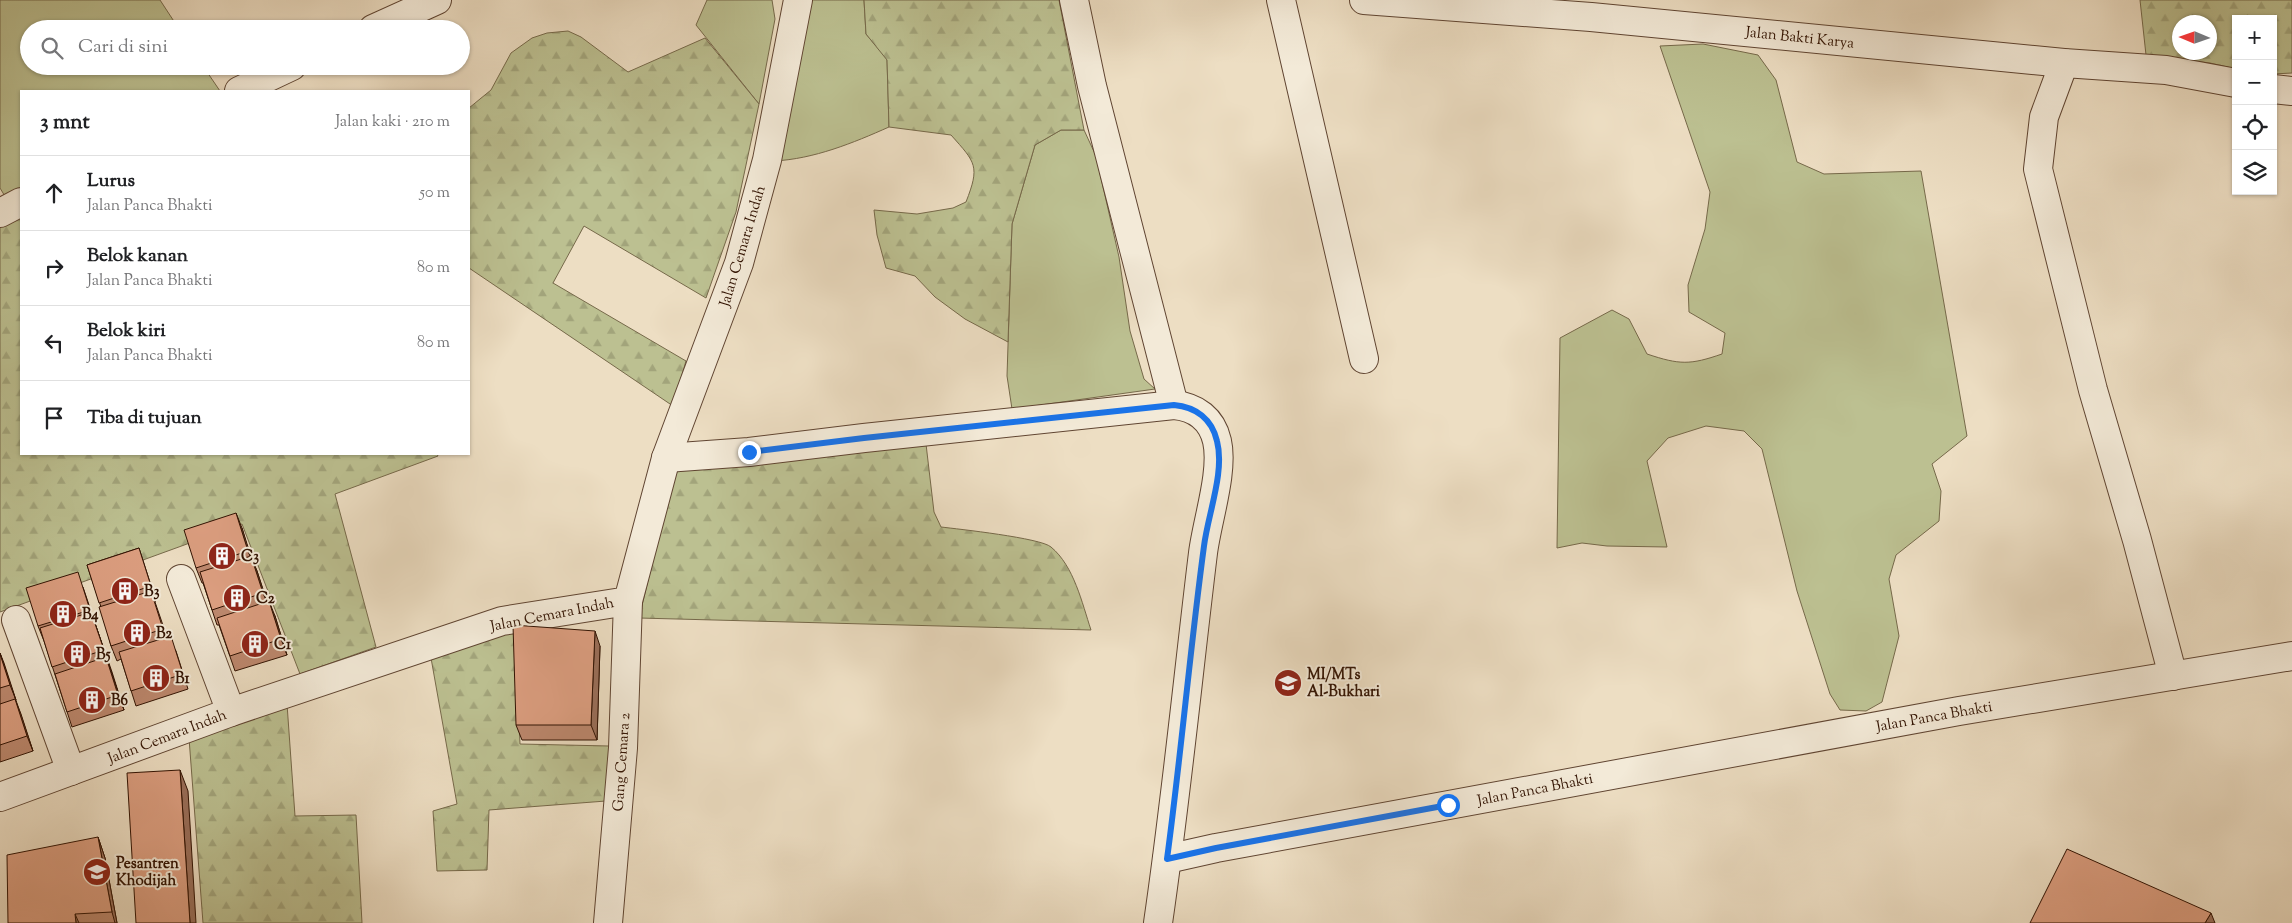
<!DOCTYPE html>
<html lang="id">
<head>
<meta charset="utf-8">
<style>
  body { margin:0; font-family:"Sorts Mill Goudy",serif; background:#f6f6f6; color:#202124 }
  .controls { position:absolute; right:15px; top:15px; display:grid; overflow:hidden; border-radius:0px; box-shadow:0 1px 4px #0004 }
  .controls button { width:45px; height:45px; display:grid; place-items:center; padding:0; border:0; border-bottom:1px solid #e0e0e0; background:#fff; color:#202124; font:25px sans-serif }
  .compass { position:absolute; left:2172px; top:15px; width:45px; height:45px; border-radius:50%; background:#fff; box-shadow:0 1px 4px #0004; rotate:272deg }
  .stop { position:absolute; width:15px; height:15px; margin:-11px; border:4px solid #1a73e8; border-radius:50%; background:#fff }
  .stop.end { background:#1a73e8; border-color:#fff; box-shadow:0 1px 5px #0008 }
  .list { margin:0; padding:0; list-style:none }
  h2 { display:flex; justify-content:space-between; align-items:center; height:65px; margin:0; padding:0 20px; font-size:21px }
  h2 small { font-size:16px; font-weight:400; color:#757577 }
  .list li { display:grid; grid-template-columns:32px 1fr auto; gap:15px; align-items:center; box-sizing:border-box; height:75px; padding:0 20px; border-top:1px solid #e0e0e0 }
  .list b { display:block; font-size:19px; white-space:nowrap }
  .list p { margin:0; font-size:16px; white-space:nowrap; color:#757577 }
  .list em { font-size:16px; font-style:normal; color:#757577 }
  .icon { flex:none; width:28px; height:28px; fill:none; stroke:currentColor; stroke-width:2; stroke-linecap:round; stroke-linejoin:round }
  .map { position:relative; flex:none; width:2292px; height:923px; overflow:hidden }
  .search { position:absolute; background:#fff; box-shadow:0 1px 4px #0004; left:20px; top:20px; width:450px; height:55px; display:flex; align-items:center; gap:12px; box-sizing:border-box; padding:0 18px; border-radius:28px; color:#757577; font-size:19px }
  .panel { position:absolute; background:#fff; box-shadow:0 1px 4px #0004; left:20px; top:90px; width:450px; height:365px; border-radius:0px }
  .map>svg:first-child { display:block }
</style>
</head>
<body>
<div class="map">
<svg width="2292" height="923" viewBox="0 0 2292 923">
  <defs>
    <pattern id="forest-firs" width="22" height="20" patternUnits="userSpaceOnUse" patternTransform="scale(1.25)"><rect width="22" height="20" fill="#bcc091"/><path d="M5 1l3.5 6h-7zM16 11l3.5 6h-7z" fill="#a2a47b"/></pattern>
  </defs>
  <rect width="100%" height="100%" fill="#eddec3"/>
  <filter id="stains"><feTurbulence type="fractalNoise" baseFrequency=".004" numOctaves="4"/><feColorMatrix values="0 0 0 0 .2 0 0 0 0 .09 0 0 0 0 .02 0 0 0 .5 -.17"/></filter>
  <radialGradient id="worn" r=".72"><stop offset=".6" stop-color="#630" stop-opacity="0"/><stop offset="1" stop-color="#630" stop-opacity=".3"/></radialGradient>
  <!-- green -->
  <g fill="#bcc091" stroke="#76694a">
    <polygon points="0,0 160,0 179,29 29,29 29,66 203,66 220,91 21,91 21,190 6,198 0,188"/>
    <polygon points="707,0 772,0 775,19 759,104 696,25"/>
    <path d="M804,0H864L866,34L887,59L889,127C853,143 814,159 774,161Z"/>
    <path d="M1703,44L1758,55L1776,80L1797,162L1824,174L1921,171L1967,436L1932,464L1941,491L1939,521L1896,555L1889,579L1899,636L1882,702L1866,711L1840,710L1830,694L1797,591L1762,449L1744,431L1706,426L1668,438L1647,461L1667,547L1607,546L1582,543L1557,548L1560,338L1612,310L1629,319L1647,354C1680,365 1690,365 1722,354L1725,333L1689,312L1688,285L1705,229L1710,192L1660,46Z"/>
    <polygon points="1061,130 1084,130 1096,156 1119,257 1130,331 1144,379 1155,389 1012,409 1007,376 1012,224 1035,145"/>
  </g>
  <!-- forest -->
  <g fill="url(#forest-firs)" stroke="#76694a" fill-rule="evenodd">
    <path d="M864,0H1059L1084,130H1061L1035,145L1012,224L1008,342L965,319L935,297L915,276L886,268L877,235L874,210L917,214L953,208L966,202C980,166 976,163 951,135L889,127L887,60L866,34Z"/>
    <path d="M2140,0H2292V73L2273,74V19H2236V69L2210,63L2146,55ZM2180,22H2210V52H2180Z"/>
    <polygon points="568,31 581,37 628,72 705,38 759,104 736,212 706,298 584,226 553,283 686,361 673,406 469,268 469,108 491,90 511,53 532,38 547,33"/>
    <polygon points="21,208 21,454 437,454 438,456 335,494 376,647 300,674 242,524 0,612 0,220"/>
    <path d="M926,444L934,512L941,527C958,529 1041,538 1051,547C1074,566 1082,603 1091,630L639,618L664,514L677,470Z"/>
    <polygon points="515,629 520,744 609,746 606,801 489,810 487,870 437,871 433,811 457,804 431,658"/>
    <polygon points="287,704 295,816 356,815 362,923 203,923 189,738"/>
  </g>
  <g fill="none" stroke-linecap="round" stroke-linejoin="round">
    <defs>
      <g id="minor">
        <polyline points="1074,0 1092,86 1174,405"/>
        <polyline points="1281,0 1364,359"/>
        <polyline points="1364,0 1591,17 2064,63 2166,70 2236,83"/>
        <polyline points="373,29 437,0"/>
        <polyline points="2064,63 2044,117 2038,169 2093,390 2137,540 2173,676"/>
        <polyline points="2273,89 2292,91"/>
        <polyline points="239,91 292,66"/>
        <polyline points="0,213 21,202"/>
        <path d="M666,458L749,452L864,438L1174,405C1196,407 1212,419 1217,441C1224,471 1207,521 1203,553C1188,676 1176,800 1158,923"/>
        <polyline points="181,579 231,712"/>
        <polyline points="16,620 71,771"/>
        <polyline points="0,797 231,712 502,621 628,601 666,458 739,263 767,160 798,0"/>
        <polyline points="1167,859 1216,848 1959,711 2292,656"/>
        <polyline points="608,923 623,748 628,601"/>
      </g>
    </defs>
    <!-- minor casing -->
    <use href="#minor" stroke="#604532" stroke-width="30"/>
    <!-- minor -->
    <use href="#minor" stroke="#f3ead8" stroke-width="28"/>
  </g>
  <!-- wall -->
  <g fill="#bd886e" stroke="#311202">
    <polygon points="242,528 250,556 257,571 267,602 275,616 287,655 235,671 219,625 217,625 203,583 202,583 196,568"/>
    <polygon points="139,548 156,601 155,602 167,637 176,651 188,689 136,706 121,659 117,661 111,646 101,607 87,565"/>
    <polygon points="83,587 124,710 72,727 44,641 38,626"/>
    <polygon points="600,646 597,740 522,740 516,725"/>
    <polygon points="0,653 33,751 0,762"/>
    <polygon points="98,837 105,858 117,923 8,923"/>
  </g>
  <!-- shaded-wall -->
  <g fill="#9a6f5a" stroke="#311202">
    <polygon points="236,513 242,528 254,566 248,551"/>
    <polygon points="251,556 257,571 269,608 263,593"/>
    <polygon points="269,601 275,616 287,655 281,639"/>
    <polygon points="91,612 112,672 124,710 104,650"/>
    <polygon points="595,631 600,646 597,740 591,725"/>
    <polygon points="0,653 4,663 16,700 10,685"/>
    <polygon points="15,699 21,714 33,751 27,736"/>
    <polygon points="180,770 188,791 196,923 190,923"/>
    <polygon points="98,837 105,858 117,923 115,923 112,912"/>
    <polygon points="2211,913 2215,923 2205,923"/>
    <polygon points="75,914 79,923 76,923"/>
  </g>
  <!-- building -->
  <g fill="#dc9e80" stroke="#311202">
    <polygon points="236,513 248,551 196,568 184,530"/>
    <polygon points="139,548 151,586 99,603 87,565"/>
    <polygon points="251,556 263,593 212,610 200,572"/>
    <polygon points="78,572 90,610 38,626 26,588"/>
    <polygon points="151,591 163,629 111,646 99,607"/>
    <polygon points="269,601 281,639 230,656 217,618"/>
    <polygon points="91,612 104,650 52,667 40,628"/>
    <polygon points="513,625 595,631 591,725 516,725"/>
    <polygon points="171,636 183,674 131,691 119,652"/>
    <polygon points="0,654 10,685 0,688"/>
    <polygon points="106,657 118,695 67,712 55,674"/>
    <polygon points="15,699 27,736 0,745 0,704"/>
    <polygon points="180,770 190,923 136,923 127,773"/>
    <polygon points="98,837 112,912 75,914 76,923 8,923 7,855"/>
    <polygon points="2067,849 2211,913 2205,923 2030,923"/>
  </g>
  <g fill="none" stroke-linecap="round" stroke-linejoin="round">
    <!-- route -->
    <path stroke="#1a73e8" stroke-width="6" d="M749,452L864,438L1174,405C1196,407 1212,419 1217,441C1225,472 1208,514 1204,546C1190,650 1181,755 1167,859L1216,848L1448,805"/>
  </g>
  <!-- icons -->
  <defs>
    <symbol id="building-disc" viewBox="-11 -11 22 22"><circle r="9.5" fill="#8f2418" stroke="#f3ead8"/><path d="M-4-6H4V6H1V3H-1V6H-4ZM-2.5-4.3h1.7v1.8h-1.7ZM.8-4.3h1.7v1.8H.8ZM-2.5-1h1.7V.8h-1.7ZM.8-1h1.7V.8H.8Z" fill="#fff"/></symbol>
    <symbol id="school-disc" viewBox="-11 -11 22 22"><circle r="9.5" fill="#8f2418" stroke="#f3ead8"/><path d="M0-5L7-2L0 1L-7-2ZM-4 1L0 2.5L4 1V4Q0 6-4 4Z" fill="#fff"/></symbol>
  </defs>
  <g fill-rule="evenodd">
    <use href="#building-disc" x="206" y="540" width="32" height="32"/>
    <use href="#building-disc" x="109" y="575" width="32" height="32"/>
    <use href="#building-disc" x="221" y="582" width="32" height="32"/>
    <use href="#building-disc" x="47" y="598" width="32" height="32"/>
    <use href="#building-disc" x="121" y="617" width="32" height="32"/>
    <use href="#building-disc" x="239" y="628" width="32" height="32"/>
    <use href="#building-disc" x="61" y="638" width="32" height="32"/>
    <use href="#building-disc" x="140" y="662" width="32" height="32"/>
    <use href="#school-disc" x="1272" y="667" width="32" height="32"/>
    <use href="#building-disc" x="76" y="684" width="32" height="32"/>
    <use href="#school-disc" x="81" y="856" width="32" height="32"/>
  </g>
  <g text-anchor="middle" stroke-width="4" stroke-linejoin="round" paint-order="stroke">
    <!-- street labels -->
    <g font-size="15" fill="#311202" stroke="#f3ead8">
      <text transform="translate(1800 37) rotate(6)" y="5">Jalan Bakti Karya</text>
      <text transform="translate(742 246) rotate(-73)" y="5">Jalan Cemara Indah</text>
      <text transform="translate(552 614) rotate(-11)" y="5">Jalan Cemara Indah</text>
      <text transform="translate(1934 716) rotate(-10)" y="5">Jalan Panca Bhakti</text>
      <text transform="translate(167 736) rotate(-21)" y="5">Jalan Cemara Indah</text>
      <text transform="translate(621 762) rotate(-86)" y="5">Gang Cemara 2</text>
      <text transform="translate(1535 789) rotate(-11)" y="5">Jalan Panca Bhakti</text>
    </g>
    <!-- poi labels -->
    <g font-size="15" font-weight="bold" fill="#311202" stroke="#f3ead8" text-anchor="start">
      <text x="241" y="561">C3</text>
      <text x="144" y="596">B3</text>
      <text x="256" y="603">C2</text>
      <text x="82" y="619">B4</text>
      <text x="156" y="638">B2</text>
      <text x="274" y="649">C1</text>
      <text x="96" y="659">B5</text>
      <text x="1307" y="679">MI/MTs<tspan x="1307" dy="17">Al-Bukhari</tspan></text>
      <text x="175" y="683">B1</text>
      <text x="111" y="705">B6</text>
      <text x="116" y="868">Pesantren<tspan x="116" dy="17">Khodijah</tspan></text>
    </g>
  </g>
  <rect width="100%" height="100%" filter="url(#stains)"/>
  <rect width="100%" height="100%" fill="url(#worn)"/>
</svg>
<div class="controls">
<button>+</button>
<button>−</button>
<button><svg class="icon" aria-label="locate" viewBox="0 0 24 24"><circle cx="12" cy="12" r="6"/><path d="M12 2v4M12 18v4M2 12h4M18 12h4"/></svg></button>
<button><svg class="icon" aria-label="layers" viewBox="0 0 24 24"><path d="M12 4l9 5-9 5-9-5zM3 14l9 5 9-5"/></svg></button>
</div>
<svg class="compass" viewBox="-18 -18 36 36"><path d="M0-13l5 13h-10z" fill="#e53935"/><path d="M0 13l5-13h-10z" fill="#757577"/></svg>
<div class="stop" style="left:1448px;top:805px"></div>
<div class="stop end" style="left:749px;top:452px"></div>
<div class="search"><svg class="icon" aria-label="search" viewBox="0 0 24 24"><circle cx="10" cy="10" r="6"/><path d="M15 15l6 6"/></svg>Cari di sini</div>
<section class="panel">
<h2>3 mnt<small>Jalan kaki · 210 m</small></h2>
<ul class="list">
<li><svg class="icon" aria-label="ahead" viewBox="0 0 24 24"><path d="M12 20V5M6 11l6-6 6 6"/></svg><div><b>Lurus</b><p>Jalan Panca Bhakti</p></div><em>50 m</em></li>
<li><svg class="icon" aria-label="right" viewBox="0 0 24 24"><path d="M7 20v-9h11M14 6l5 5-5 5"/></svg><div><b>Belok kanan</b><p>Jalan Panca Bhakti</p></div><em>80 m</em></li>
<li><svg class="icon" aria-label="left" viewBox="0 0 24 24"><path d="M17 20v-9H6M10 6l-5 5 5 5"/></svg><div><b>Belok kiri</b><p>Jalan Panca Bhakti</p></div><em>80 m</em></li>
<li><svg class="icon" aria-label="arrive" viewBox="0 0 24 24"><path d="M6 21V4h12l-3 4 3 4H6"/></svg><div><b>Tiba di tujuan</b></div></li>
</ul>
</section>
</div>
</body>
</html>
